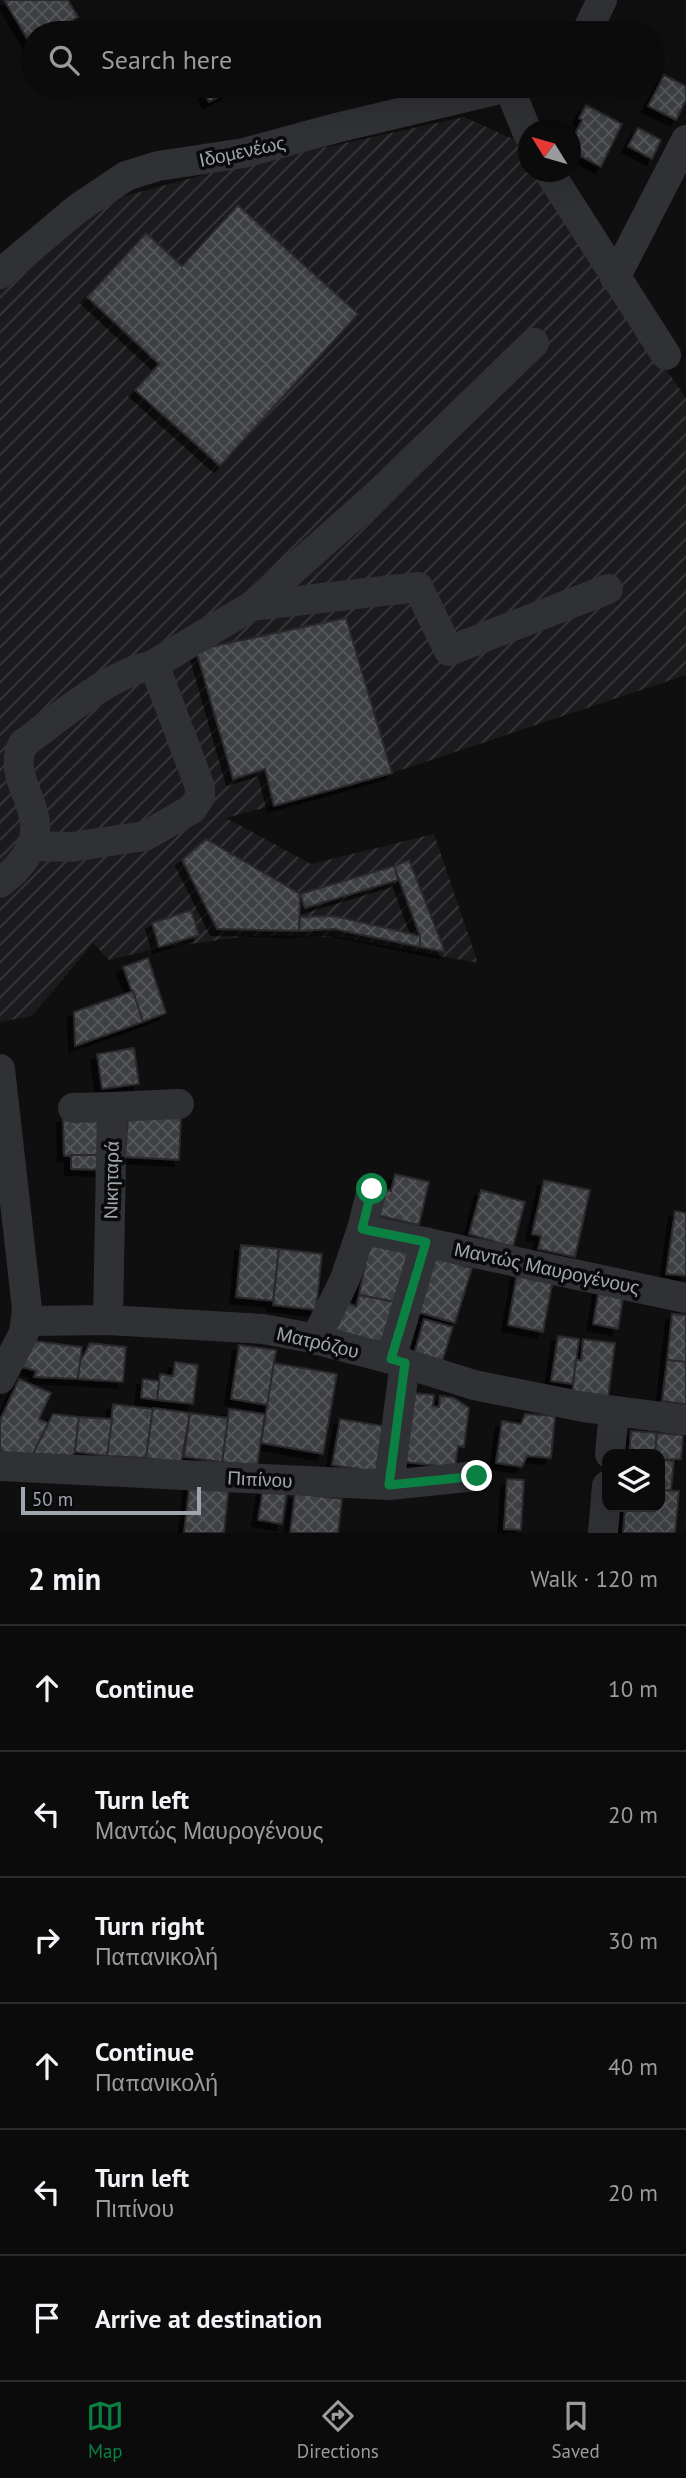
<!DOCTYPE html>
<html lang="en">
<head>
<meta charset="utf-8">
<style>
  body { margin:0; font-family:"PT Sans",sans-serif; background:#141415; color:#f1f3f6 }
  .controls { position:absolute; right:21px; bottom:21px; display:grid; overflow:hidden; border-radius:14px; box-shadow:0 7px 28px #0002 }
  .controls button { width:63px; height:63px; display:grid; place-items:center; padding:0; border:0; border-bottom:2px solid #2b2b2d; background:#0b0b0c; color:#f1f3f6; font:35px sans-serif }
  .compass { position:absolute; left:518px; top:119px; width:63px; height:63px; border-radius:50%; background:#0b0b0c; box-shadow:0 7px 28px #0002; rotate:307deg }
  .scale { position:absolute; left:21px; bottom:18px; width:180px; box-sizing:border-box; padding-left:7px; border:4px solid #a0a6b0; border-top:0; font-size:19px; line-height:24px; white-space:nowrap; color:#a0a6b0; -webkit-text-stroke:5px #0a0a0b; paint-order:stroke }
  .stop { position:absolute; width:21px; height:21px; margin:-16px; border:5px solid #0b8043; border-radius:50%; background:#fff }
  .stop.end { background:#0b8043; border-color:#fff; box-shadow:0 2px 7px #0008 }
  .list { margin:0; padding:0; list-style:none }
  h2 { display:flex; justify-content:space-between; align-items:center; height:91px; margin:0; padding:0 28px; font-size:30px }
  h2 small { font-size:23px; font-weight:400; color:#9a9b9d }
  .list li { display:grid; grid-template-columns:46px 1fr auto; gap:21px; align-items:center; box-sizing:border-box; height:126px; padding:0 28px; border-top:2px solid #2b2b2d }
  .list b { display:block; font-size:26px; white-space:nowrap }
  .list p { margin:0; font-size:23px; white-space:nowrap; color:#9a9b9d }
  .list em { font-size:23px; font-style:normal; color:#9a9b9d }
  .icon { flex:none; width:38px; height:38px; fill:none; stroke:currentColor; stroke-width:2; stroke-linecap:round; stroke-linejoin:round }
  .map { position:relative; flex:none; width:686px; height:1533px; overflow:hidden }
  .search { position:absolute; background:#0b0b0c; box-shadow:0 7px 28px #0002; left:21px; right:21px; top:21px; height:77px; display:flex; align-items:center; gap:18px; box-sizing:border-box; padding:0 24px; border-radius:38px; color:#9a9b9d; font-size:26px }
  .sheet { height:847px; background:#0b0b0c }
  nav { display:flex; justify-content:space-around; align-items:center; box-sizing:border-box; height:98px; border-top:2px solid #2b2b2d; background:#0b0b0c; font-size:19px; color:#9a9b9d }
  nav a { display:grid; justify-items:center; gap:4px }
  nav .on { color:#0b8043 }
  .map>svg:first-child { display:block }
</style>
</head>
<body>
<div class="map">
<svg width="686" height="1533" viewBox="0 0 686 1533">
  <defs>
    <pattern id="industrial-furrows" width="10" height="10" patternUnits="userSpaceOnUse" patternTransform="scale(1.75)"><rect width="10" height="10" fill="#1b1b1d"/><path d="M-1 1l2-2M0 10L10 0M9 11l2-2" fill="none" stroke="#39393b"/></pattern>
    <pattern id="building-cross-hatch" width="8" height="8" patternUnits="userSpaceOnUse" patternTransform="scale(1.75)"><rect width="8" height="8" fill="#3e3f43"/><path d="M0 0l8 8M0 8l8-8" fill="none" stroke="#57585c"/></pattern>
    <filter id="shadow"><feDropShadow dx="-6" dy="6" stdDeviation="0" flood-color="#0009"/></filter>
  </defs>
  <rect width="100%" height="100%" fill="#0f0f10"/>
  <!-- industrial -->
  <polygon fill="url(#industrial-furrows)" points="464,117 513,139 528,155 528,172 540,172 602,278 686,398 686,675 392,773 226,818 311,864 434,834 478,963 338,937 247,936 155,949 109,960 93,943 32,1016 0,1022 0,287 113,199 222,170"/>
  <!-- building -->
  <g fill="url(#building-cross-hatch)" stroke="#29292c" stroke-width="2" filter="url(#shadow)">
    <polygon points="4,0 68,0 78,17 51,33 33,33 33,44 31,45"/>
    <polygon points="664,75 686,86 686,100 676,120 648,106"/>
    <polygon points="201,86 241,86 209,102"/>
    <polygon points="586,105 622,124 601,167 570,151 570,143 582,120 579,118"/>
    <polygon points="638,128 661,140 652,159 628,146"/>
    <polygon points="238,205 358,314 220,466 135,390 159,364 87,297 146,233 182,266"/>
    <polygon points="346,618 392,773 274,806 265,769 233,779 196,650"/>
    <polygon points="206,839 300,894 299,931 217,929 182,860"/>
    <polygon points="409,860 445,952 420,947 420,936 394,866"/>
    <polygon points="394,866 398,880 305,908 300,894"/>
    <polygon points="191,910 199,935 159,947 152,923"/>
    <polygon points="334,916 420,936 420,947 334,929 299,931 300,917"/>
    <polygon points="148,958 166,1013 143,1022 123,967"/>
    <polygon points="133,991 143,1022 75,1046 74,1012"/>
    <polygon points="134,1048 139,1084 102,1089 97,1054"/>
    <polygon points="128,1115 181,1118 179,1160 125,1157"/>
    <polygon points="104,1116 105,1155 64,1156 63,1117"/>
    <polygon points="71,1155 100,1155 100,1170 71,1169"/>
    <polygon points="395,1174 429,1182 419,1225 372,1214 378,1188 391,1191"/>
    <polygon points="544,1180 590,1190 575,1257 538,1249 541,1236 532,1234"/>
    <polygon points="481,1190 525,1202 513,1247 469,1234"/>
    <polygon points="675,1211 686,1213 686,1276 666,1274"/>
    <polygon points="241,1245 279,1249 273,1301 236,1297"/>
    <polygon points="369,1245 410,1253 400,1303 359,1295"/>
    <polygon points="279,1249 322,1254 316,1310 273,1305"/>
    <polygon points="433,1257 472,1268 455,1323 417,1312"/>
    <polygon points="517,1273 553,1280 543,1332 508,1325"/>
    <polygon points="599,1289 624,1293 618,1329 593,1324"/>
    <polygon points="359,1295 400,1303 381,1342 331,1331 345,1301 356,1307"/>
    <polygon points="672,1314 686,1315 686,1362 667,1360"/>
    <polygon points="424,1319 453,1327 442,1362 414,1354"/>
    <polygon points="558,1336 579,1339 573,1384 551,1381"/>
    <polygon points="583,1339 615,1343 608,1398 572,1394 576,1360 581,1360"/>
    <polygon points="35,1341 82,1347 78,1379 34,1377 36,1371 22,1367"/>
    <polygon points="90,1343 126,1347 123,1382 78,1379 80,1362"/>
    <polygon points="239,1345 276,1350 268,1405 231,1399"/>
    <polygon points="667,1360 686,1362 686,1404 662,1401"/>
    <polygon points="175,1362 198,1365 193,1404 157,1400 160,1374 173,1376"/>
    <polygon points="274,1363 337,1374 323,1454 261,1443"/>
    <polygon points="19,1379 51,1393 39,1419 48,1423 33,1454 14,1456 0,1450 0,1420"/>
    <polygon points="143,1379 159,1381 157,1400 141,1398"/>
    <polygon points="413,1393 434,1395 433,1406 439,1407 440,1396 454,1398 469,1408 464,1447 458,1446 455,1468 404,1462"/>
    <polygon points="113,1404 153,1409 146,1458 107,1456"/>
    <polygon points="153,1408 190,1413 181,1463 146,1458"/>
    <polygon points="229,1409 265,1414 257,1466 222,1462"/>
    <polygon points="190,1413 228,1418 222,1462 184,1457"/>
    <polygon points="53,1414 79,1417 75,1452 71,1456 33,1454"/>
    <polygon points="525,1414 555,1416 551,1458 527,1456 522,1467 496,1463 502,1421 521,1424"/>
    <polygon points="79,1417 112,1419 107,1456 75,1452"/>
    <polygon points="340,1419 383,1426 376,1472 332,1465"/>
    <polygon points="631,1431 657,1433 655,1454 629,1454"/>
    <polygon points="657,1433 683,1435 681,1459 660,1460 660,1454 655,1454"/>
    <polygon points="660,1460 674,1461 671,1491 660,1490"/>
    <polygon points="507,1479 524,1480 521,1530 504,1529"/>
    <polygon points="190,1481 229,1485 224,1533 184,1533"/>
    <polygon points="263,1489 287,1492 282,1524 258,1520"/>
    <polygon points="660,1490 679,1491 675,1533 623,1533 625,1507 660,1507"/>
    <polygon points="295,1493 342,1499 338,1533 290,1533"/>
  </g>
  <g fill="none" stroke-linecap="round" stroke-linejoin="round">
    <!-- minor -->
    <g stroke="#303135" stroke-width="30">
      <polyline points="586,33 602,0"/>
      <polyline points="509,87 528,134"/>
      <polyline points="549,172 666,355"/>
      <polyline points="0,274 77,209 126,176 158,166 244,153 336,128 512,86"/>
      <polyline points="615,278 686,140"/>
      <polyline points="252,606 418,587 449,651 608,589"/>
      <polyline points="32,846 71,847 145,836 192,809 200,797 200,787 158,675 151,666"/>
      <path d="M0,883C77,823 0,789 23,744C56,720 111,672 151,666L252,606L379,493L534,343"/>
      <polyline points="0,1069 27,1309 24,1333 0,1379"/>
      <polyline points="73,1108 112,1107"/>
      <polyline points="362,1229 372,1190"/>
      <polyline points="108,1320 112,1107 179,1104"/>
      <polyline points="27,1321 108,1320 263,1329 306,1337 391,1359 474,1385 584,1407 686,1420"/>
      <polyline points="315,1340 345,1279 362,1229 686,1298"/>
      <polyline points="391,1359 426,1242"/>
      <polyline points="610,1454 614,1411"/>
      <polyline points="0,1466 389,1485 477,1476"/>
      <polyline points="389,1485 405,1363"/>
      <polyline points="603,1533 607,1486"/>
    </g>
  </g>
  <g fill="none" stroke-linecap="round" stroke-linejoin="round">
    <!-- route -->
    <polyline stroke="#0b8043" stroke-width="9" points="372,1189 362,1229 426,1242 391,1359 405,1363 389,1485 477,1476"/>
  </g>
  <g text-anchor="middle" stroke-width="7" stroke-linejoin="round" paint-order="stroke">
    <!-- street labels -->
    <g font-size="19" fill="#a0a6b0" stroke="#0a0a0b">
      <text transform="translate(242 151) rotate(-12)" y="7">Ιδομενέως</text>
      <text transform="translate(111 1180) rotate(-89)" y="7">Νικηταρά</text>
      <text transform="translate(547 1268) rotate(12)" y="7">Μαντώς Μαυρογένους</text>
      <text transform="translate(318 1342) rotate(13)" y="7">Ματρόζου</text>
      <text transform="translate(260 1479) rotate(3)" y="7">Πιπίνου</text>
    </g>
  </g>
</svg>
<div class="controls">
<button><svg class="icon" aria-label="layers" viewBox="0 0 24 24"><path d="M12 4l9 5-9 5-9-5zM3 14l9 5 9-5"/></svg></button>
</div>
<svg class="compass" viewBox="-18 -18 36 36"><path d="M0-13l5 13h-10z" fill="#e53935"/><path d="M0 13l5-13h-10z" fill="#9a9b9d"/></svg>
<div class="scale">50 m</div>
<div class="stop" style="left:372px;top:1189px"></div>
<div class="stop end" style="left:477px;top:1476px"></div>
<div class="search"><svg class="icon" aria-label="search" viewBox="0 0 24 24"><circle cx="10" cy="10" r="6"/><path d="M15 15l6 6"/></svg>Search here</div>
</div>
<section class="sheet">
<h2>2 min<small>Walk · 120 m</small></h2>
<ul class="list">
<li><svg class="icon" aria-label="ahead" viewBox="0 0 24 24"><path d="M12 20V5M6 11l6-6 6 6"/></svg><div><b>Continue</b></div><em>10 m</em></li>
<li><svg class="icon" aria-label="left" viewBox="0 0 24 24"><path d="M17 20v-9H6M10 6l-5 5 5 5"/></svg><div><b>Turn left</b><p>Μαντώς Μαυρογένους</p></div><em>20 m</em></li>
<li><svg class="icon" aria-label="right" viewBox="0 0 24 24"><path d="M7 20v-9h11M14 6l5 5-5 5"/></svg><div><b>Turn right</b><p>Παπανικολή</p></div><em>30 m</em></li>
<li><svg class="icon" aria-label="ahead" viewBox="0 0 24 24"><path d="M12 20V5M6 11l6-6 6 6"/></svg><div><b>Continue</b><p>Παπανικολή</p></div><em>40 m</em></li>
<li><svg class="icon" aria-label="left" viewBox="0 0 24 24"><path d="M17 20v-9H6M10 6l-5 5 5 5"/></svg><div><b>Turn left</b><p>Πιπίνου</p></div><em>20 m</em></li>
<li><svg class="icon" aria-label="arrive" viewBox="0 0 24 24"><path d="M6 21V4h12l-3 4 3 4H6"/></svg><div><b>Arrive at destination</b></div></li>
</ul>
</section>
<nav>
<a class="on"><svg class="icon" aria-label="map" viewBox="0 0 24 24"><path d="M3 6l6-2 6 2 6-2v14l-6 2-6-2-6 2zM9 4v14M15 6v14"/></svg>Map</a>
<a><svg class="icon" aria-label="directions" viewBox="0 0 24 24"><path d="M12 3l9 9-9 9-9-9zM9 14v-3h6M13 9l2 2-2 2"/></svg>Directions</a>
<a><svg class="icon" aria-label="saved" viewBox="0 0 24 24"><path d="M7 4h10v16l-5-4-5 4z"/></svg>Saved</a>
</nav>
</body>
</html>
